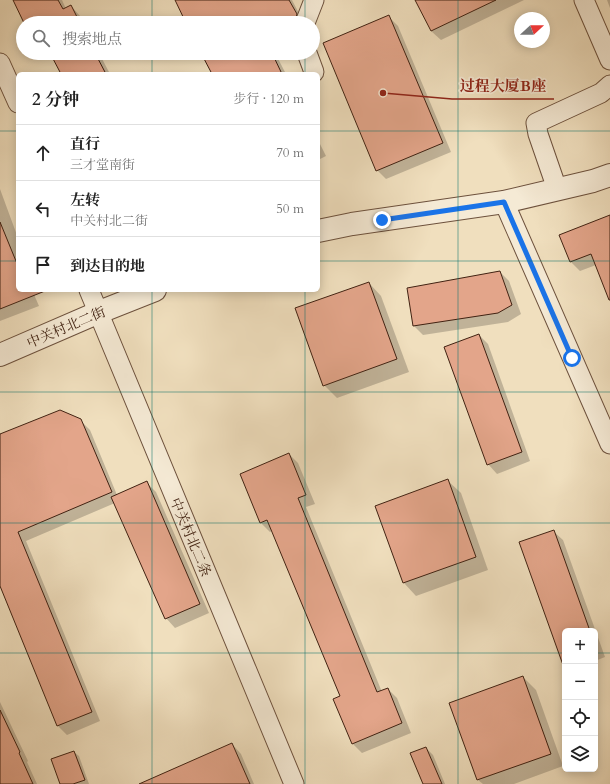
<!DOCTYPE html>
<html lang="zh">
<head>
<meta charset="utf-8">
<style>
  body { margin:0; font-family:Cardo,"Noto Serif SC",serif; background:#f6f6f6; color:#222 }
  .controls { position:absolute; right:12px; bottom:12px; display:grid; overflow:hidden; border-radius:6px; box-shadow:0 2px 10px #0003 }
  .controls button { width:36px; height:36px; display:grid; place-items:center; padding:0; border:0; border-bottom:1px solid #e0e0e0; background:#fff; color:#222; font:20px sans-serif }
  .compass { position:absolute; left:514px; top:12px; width:36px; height:36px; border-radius:50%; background:#fff; box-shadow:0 2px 10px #0003; rotate:69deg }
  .stop { position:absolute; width:12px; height:12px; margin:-9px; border:3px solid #1a73e8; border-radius:50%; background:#fff }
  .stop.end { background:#1a73e8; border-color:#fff; box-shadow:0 1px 4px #0008 }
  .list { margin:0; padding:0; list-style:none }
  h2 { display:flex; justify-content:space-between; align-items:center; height:52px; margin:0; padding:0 16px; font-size:17px }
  h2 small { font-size:13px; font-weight:400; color:#767676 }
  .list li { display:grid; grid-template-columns:26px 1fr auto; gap:12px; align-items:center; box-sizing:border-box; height:56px; padding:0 16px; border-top:1px solid #e0e0e0 }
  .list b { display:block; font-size:15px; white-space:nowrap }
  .list p { margin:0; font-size:13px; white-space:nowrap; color:#767676 }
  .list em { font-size:13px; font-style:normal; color:#767676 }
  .icon { flex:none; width:22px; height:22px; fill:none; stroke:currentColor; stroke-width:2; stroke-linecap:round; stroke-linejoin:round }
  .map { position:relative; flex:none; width:610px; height:784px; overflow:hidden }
  .search { position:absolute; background:#fff; box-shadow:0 2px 10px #0003; left:16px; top:16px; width:304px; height:44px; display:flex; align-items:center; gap:10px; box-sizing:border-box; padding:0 14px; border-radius:22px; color:#767676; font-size:15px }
  .panel { position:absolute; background:#fff; box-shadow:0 2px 10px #0003; left:16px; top:72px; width:304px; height:220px; border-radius:6px }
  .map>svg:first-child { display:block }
</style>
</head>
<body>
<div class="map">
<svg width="610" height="784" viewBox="0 0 610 784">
  <rect width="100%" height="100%" fill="#f0dfbe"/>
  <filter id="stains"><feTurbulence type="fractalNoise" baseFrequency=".005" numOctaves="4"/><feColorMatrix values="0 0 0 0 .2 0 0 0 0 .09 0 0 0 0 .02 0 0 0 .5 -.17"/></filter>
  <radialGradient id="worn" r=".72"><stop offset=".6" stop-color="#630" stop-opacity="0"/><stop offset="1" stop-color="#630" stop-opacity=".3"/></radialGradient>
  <!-- shadow -->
  <g fill="#0003">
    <polygon points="14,0 62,0 66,9 71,6 80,16 84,23 25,23"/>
    <polygon points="176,0 292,0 304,23 187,23"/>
    <polygon points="416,0 524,0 441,40 431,31"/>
    <polygon points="607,0 610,0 610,8"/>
    <polygon points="389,17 398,26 451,152 386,179 377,170"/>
    <polygon points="51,53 99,53 110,74 62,74"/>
    <polygon points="202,53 275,53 286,74 213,74"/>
    <polygon points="318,140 326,156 318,160"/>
    <polygon points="0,189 18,238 18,290 32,290 39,306 0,321"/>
    <polygon points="610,216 610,300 596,265 580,271 571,262"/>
    <polygon points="500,272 509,281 521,314 508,322 423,335 414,326"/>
    <polygon points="369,283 381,296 409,372 337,398 324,385"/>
    <polygon points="479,335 488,344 530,461 497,474 488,464"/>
    <polygon points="80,420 90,430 117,495 146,482 156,492 209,613 175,628 166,618 115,503 26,541 100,721 67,735 58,726 0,583 0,436"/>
    <polygon points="289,454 298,463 315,504 306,507 382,692 388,689 397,698 411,733 362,753 353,744 341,697 273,530 270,532 261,523"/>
    <polygon points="448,481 461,493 488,570 416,596 404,583 376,507"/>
    <polygon points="553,531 563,540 605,657 595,661 595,631 565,631 565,662"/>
    <polygon points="523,677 536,690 563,766 514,784 483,784 478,780 451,703"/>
    <polygon points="0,702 28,761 27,762 37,784 0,784"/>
    <polygon points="232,744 241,754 254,784 141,784"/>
    <polygon points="426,748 433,755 445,784 424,784"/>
    <polygon points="74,752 79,756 89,784 61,784"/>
  </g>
  <!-- building -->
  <g fill="#e3a58a" stroke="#412212">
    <polygon points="13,0 58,0 63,9 71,5 80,23 24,23"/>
    <polygon points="175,0 289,0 297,14 294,23 186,23"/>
    <polygon points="415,0 496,0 431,31"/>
    <polygon points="389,15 443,143 376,171 323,43"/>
    <polygon points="50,53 95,53 106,74 61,74"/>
    <polygon points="201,53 272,53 282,74 212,74"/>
    <polygon points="610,215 610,300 609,300 591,254 570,262 559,235"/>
    <polygon points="0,222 18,266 18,290 45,291 0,309"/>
    <polygon points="500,271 512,305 498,313 413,326 407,288"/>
    <polygon points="369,282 397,359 323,386 295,308"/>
    <polygon points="479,334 522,452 487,465 444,347"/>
    <polygon points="60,410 81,419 112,492 18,532 92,712 57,726 0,586 0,434"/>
    <polygon points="289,453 306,495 298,498 377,692 388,688 402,723 352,744 333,699 340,696 267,520 260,523 240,474"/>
    <polygon points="448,479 476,557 403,583 375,506"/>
    <polygon points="147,481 200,604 165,619 111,497"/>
    <polygon points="554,530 590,631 565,631 565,665 563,665 519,542"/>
    <polygon points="523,676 551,754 477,780 449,703"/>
    <polygon points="0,710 20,752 19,753 33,784 0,784"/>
    <polygon points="232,743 250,784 139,784"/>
    <polygon points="426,747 442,784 423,784 410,753"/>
    <polygon points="74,751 85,780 73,784 60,784 51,759"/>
  </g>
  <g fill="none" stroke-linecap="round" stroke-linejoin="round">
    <defs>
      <g id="minor">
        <polyline points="584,0 610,60"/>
        <polyline points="305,23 314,0"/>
        <polyline points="307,53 314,72"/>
        <polyline points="0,63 18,103"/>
        <polyline points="557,189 538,134 536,123 601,93 610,85"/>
        <polyline points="504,202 610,444"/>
        <polyline points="89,290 294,784"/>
      </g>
      <g id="tertiary">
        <polyline points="318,231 352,224 504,202 593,181 610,175"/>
        <polyline points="0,355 97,313 155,290"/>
      </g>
    </defs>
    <!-- minor casing -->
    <use href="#minor" stroke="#6d513d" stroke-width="21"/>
    <!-- tertiary casing -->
    <use href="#tertiary" stroke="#6d513d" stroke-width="24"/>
    <!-- minor -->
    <use href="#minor" stroke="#f5ead5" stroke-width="19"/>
    <!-- tertiary -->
    <use href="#tertiary" stroke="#f5ead5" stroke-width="22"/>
  </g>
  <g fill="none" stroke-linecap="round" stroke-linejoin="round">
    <!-- route -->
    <polyline stroke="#1a73e8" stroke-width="5" points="382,220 504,202 572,358"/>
  </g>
  <!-- grid -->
  <path fill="none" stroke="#0f766e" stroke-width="1" stroke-opacity="0.55" d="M152,0V23M305,0V23M458,0V784M152,53V74M305,53V74M0,131H18M318,131H610M0,261H18M318,261H610M152,290V784M305,290V784M0,392H610M0,523H610M0,653H565M595,653H610"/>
  <g text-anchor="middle" stroke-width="3.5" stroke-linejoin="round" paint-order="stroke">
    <!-- street labels -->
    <g font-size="14" fill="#412212" stroke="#f5ead5">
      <text transform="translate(66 327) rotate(-23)" y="5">中关村北二街</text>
      <text transform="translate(191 537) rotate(67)" y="5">中关村北二条</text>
    </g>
  </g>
  <!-- callouts -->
  <path fill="none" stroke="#8f2418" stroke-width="1.5" d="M383 93L452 99H554"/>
  <circle fill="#8f2418" stroke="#f5ead5" stroke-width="1.5" cx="383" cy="93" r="4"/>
  <g font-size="15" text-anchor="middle" font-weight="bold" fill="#8f2418" stroke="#f5ead5" stroke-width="3.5" stroke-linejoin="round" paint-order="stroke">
    <text x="503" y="91">过程大厦B座</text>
  </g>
  <rect width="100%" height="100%" filter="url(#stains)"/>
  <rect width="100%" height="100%" fill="url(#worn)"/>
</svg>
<div class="controls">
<button>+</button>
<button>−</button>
<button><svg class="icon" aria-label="locate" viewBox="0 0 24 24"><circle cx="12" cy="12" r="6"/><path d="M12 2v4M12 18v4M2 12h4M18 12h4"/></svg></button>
<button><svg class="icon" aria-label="layers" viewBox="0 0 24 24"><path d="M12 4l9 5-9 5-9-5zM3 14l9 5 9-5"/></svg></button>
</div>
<svg class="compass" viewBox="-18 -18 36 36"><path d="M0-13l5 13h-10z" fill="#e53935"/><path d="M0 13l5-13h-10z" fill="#767676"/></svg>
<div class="stop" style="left:572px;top:358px"></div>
<div class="stop end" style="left:382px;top:220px"></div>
<div class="search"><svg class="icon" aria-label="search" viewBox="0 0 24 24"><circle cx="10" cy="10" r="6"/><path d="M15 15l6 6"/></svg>搜索地点</div>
<section class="panel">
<h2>2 分钟<small>步行 · 120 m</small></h2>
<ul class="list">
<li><svg class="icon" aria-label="ahead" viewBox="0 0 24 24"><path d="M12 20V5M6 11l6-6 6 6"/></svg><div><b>直行</b><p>三才堂南街</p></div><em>70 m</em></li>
<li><svg class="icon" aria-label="left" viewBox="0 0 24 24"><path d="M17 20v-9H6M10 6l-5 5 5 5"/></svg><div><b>左转</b><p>中关村北二街</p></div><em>50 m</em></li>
<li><svg class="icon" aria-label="arrive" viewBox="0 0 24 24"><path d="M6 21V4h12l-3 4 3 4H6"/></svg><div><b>到达目的地</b></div></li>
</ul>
</section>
</div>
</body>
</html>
